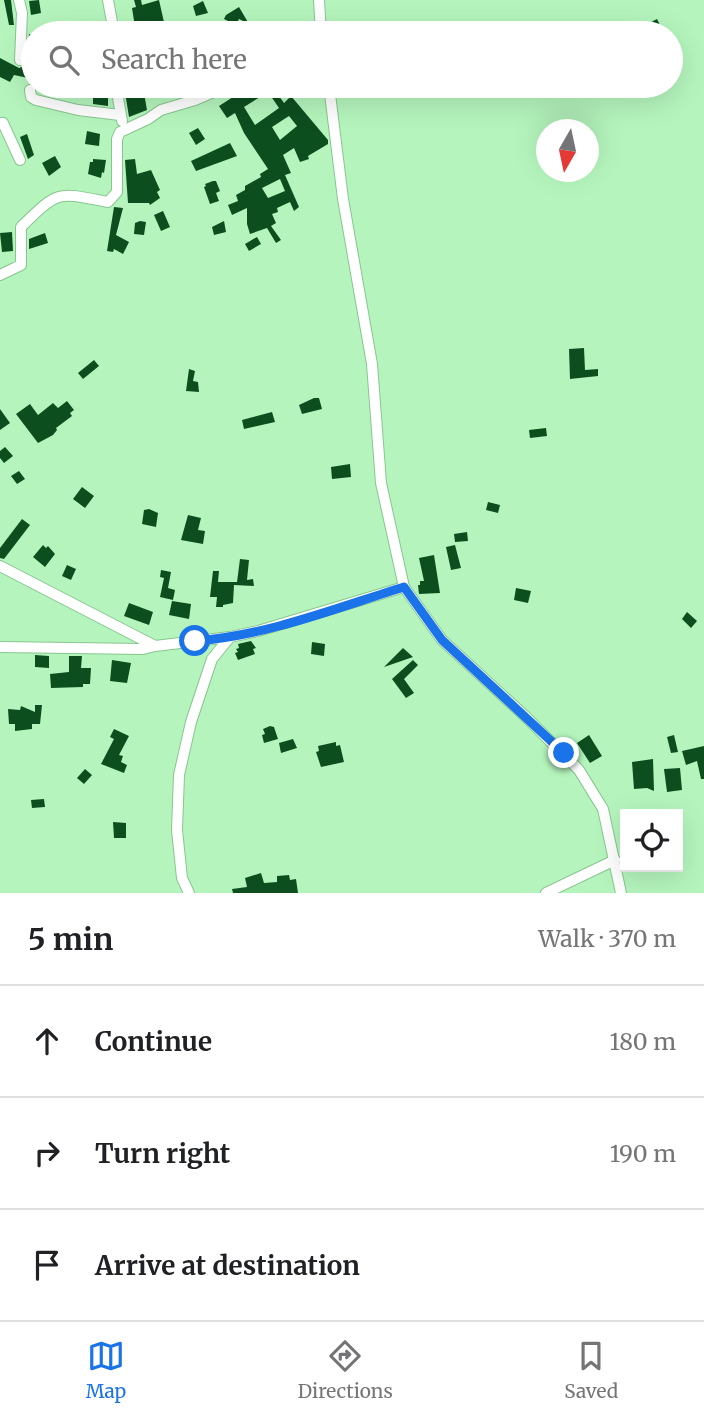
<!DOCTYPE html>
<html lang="en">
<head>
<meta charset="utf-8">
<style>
  body { margin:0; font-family:Merriweather,serif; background:#f6f6f6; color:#202124 }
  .controls { position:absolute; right:21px; bottom:21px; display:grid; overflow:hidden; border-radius:0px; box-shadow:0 7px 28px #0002 }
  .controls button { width:63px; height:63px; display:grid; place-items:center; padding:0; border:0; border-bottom:2px solid #e0e0e0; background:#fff; color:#202124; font:35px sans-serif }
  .compass { position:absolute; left:536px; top:119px; width:63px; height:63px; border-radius:50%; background:#fff; box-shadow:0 7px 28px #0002; rotate:189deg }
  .stop { position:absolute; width:21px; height:21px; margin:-16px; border:5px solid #1a73e8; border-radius:50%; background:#fff }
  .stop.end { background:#1a73e8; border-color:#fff; box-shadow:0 2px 7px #0008 }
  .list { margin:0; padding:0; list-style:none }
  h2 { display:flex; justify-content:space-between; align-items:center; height:91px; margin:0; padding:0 28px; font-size:30px }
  h2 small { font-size:23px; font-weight:400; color:#757577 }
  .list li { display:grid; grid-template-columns:46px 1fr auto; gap:21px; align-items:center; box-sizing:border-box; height:112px; padding:0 28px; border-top:2px solid #e0e0e0 }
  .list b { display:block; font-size:26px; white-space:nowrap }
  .list em { font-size:23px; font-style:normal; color:#757577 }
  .icon { flex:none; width:38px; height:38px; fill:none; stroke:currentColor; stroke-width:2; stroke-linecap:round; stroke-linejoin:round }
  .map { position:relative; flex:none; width:704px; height:893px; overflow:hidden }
  .search { position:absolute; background:#fff; box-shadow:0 7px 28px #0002; left:21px; right:21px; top:21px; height:77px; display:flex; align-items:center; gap:18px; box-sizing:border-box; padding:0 24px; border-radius:38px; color:#757577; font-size:26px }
  .sheet { height:427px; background:#fff }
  nav { display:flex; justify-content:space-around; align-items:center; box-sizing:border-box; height:98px; border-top:2px solid #e0e0e0; background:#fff; font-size:19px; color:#757577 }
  nav a { display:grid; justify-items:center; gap:4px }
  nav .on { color:#1a73e8 }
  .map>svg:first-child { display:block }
</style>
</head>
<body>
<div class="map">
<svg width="704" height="893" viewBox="0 0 704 893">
  <rect width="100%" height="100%" fill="#b5f5bd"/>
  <!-- building -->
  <g fill="#0d4e1f" fill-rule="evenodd">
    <polygon points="4,0 11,0 14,25 9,25"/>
    <polygon points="39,0 41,13 31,15 29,1"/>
    <polygon points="134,0 141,0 142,5 159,0 166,31 136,33 132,8 136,7"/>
    <polygon points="203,1 208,13 196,16 193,6"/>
    <polygon points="239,7 249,24 239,19 236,25 224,19 226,15"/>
    <polygon points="657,19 664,33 656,33 651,22"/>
    <polygon points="29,34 33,35 33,79 14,75 10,82 0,77 0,58 19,68 26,65"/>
    <polygon points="124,86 127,86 129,93 143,90 141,86 161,87 144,93 147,110 129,117"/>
    <path d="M250,86H278L274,89L284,103L291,96L328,140V144L308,156L309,159L300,162L294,148L283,155L291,173L285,175L299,207L294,211L290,202L277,208L278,212L272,214L276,223L271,226L281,240L276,243L267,228L250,234L247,224V208L232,215L228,205L238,201L236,195L245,190V186L261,177L260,174L268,169L244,133L235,113L227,118L219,106ZM268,92L279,108L255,125L244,107ZM289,116L297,126L280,140L272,127ZM280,179L285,191L268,198L262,188Z"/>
    <polygon points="93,95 108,95 108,106 93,104"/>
    <polygon points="198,128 205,139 196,145 189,133"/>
    <polygon points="87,131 100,134 99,146 85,144"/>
    <polygon points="27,134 34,155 28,159 20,137"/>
    <polygon points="230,143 237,156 196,171 191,161"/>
    <polygon points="55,156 61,167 49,176 42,163"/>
    <polygon points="93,159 106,160 104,173 102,172 101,178 88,174 90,162 93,162"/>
    <polygon points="135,159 137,174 151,170 160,190 157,192 160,198 150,205 149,203 128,203 125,160"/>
    <polygon points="213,181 216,181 220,191 216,193 219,201 210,204 204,187 206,186 205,184"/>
    <polygon points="114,207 123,208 116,235 129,242 123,254 114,249 113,252 107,251"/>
    <polygon points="163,211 170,227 161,231 154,215"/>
    <polygon points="140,221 146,222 144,235 134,234 135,223"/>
    <polygon points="224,221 226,232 214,235 212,227"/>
    <polygon points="12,232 13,251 2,252 0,233"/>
    <polygon points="45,233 48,243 29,249 29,239"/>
    <polygon points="257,237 261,244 249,251 245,244"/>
    <polygon points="584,348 585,370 598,369 598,376 570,379 569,349"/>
    <polygon points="94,360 99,366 83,379 78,373"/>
    <polygon points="189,369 195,371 193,381 198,382 199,392 186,391"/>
    <polygon points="314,398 319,398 322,409 302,414 299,405"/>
    <polygon points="67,401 74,410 70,413 72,416 56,428 57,430 53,435 38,443 16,414 30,404 38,415 53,403 58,408"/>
    <polygon points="0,409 10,423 0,430"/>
    <polygon points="272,412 275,422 244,429 242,420"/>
    <polygon points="546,428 547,436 530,438 529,430"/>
    <polygon points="5,447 13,456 4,463 0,458 0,451"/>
    <polygon points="350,464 351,477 332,479 331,467"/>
    <polygon points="19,471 25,479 17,484 11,476"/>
    <polygon points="82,487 94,496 85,508 73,499"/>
    <polygon points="488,502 500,505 498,513 486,510"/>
    <polygon points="149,509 158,513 156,527 142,524 144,510"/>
    <polygon points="188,515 201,518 198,530 205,531 203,544 181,540"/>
    <polygon points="22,519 30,525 4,559 0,558 0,548"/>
    <polygon points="467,532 468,541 455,542 454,534"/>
    <polygon points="43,545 46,548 48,546 55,554 45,567 33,557"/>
    <polygon points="455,545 461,568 451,570 446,547"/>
    <polygon points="434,555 440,593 419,594 418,585 420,585 420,581 424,581 419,558"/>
    <polygon points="240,559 249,560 247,580 253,579 254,586 234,585 233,603 223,605 223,607 216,607 217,597 210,597 213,571 219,571 218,582 237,582"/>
    <polygon points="67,565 76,569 71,580 62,576"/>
    <polygon points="161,570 171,572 168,588 175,590 173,600 160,597 164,578 160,577"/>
    <polygon points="516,588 531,591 528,603 514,600"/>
    <polygon points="172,601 191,604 189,619 169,615"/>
    <polygon points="129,603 153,612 149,625 124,616"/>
    <polygon points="687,612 697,621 691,628 682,619"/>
    <polygon points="251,641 256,648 253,649 255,654 238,660 235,653 238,652 236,649 239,648 238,644"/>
    <polygon points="312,642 325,644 324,656 311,654"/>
    <polygon points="403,648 413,657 384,667"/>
    <polygon points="35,655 49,656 49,668 35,667"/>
    <polygon points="69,656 82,656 81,668 91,668 90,684 83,684 83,687 51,688 50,674 69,672"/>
    <polygon points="112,660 131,663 127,683 110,681"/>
    <polygon points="413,660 418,665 404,679 414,693 406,698 392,679"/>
    <polygon points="35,705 42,705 40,724 32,724 32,729 15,731 15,724 9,724 8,709 20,710 21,706 35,712"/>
    <polygon points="270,726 274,727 278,739 264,743 262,735 265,734 263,729"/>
    <polygon points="114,729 129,736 119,755 123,756 121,762 127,765 124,773 101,764 114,739 110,737"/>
    <polygon points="589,735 602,756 590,763 577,743"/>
    <polygon points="674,735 678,752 671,753 667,737"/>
    <polygon points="293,739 297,748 281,753 279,743"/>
    <polygon points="336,742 336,746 340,745 344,762 321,767 316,752 319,751 318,746"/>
    <polygon points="704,746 704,779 701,779 697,761 686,765 682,751"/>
    <polygon points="653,759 654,791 647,788 634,789 632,762"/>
    <polygon points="680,768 682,790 667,792 664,769"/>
    <polygon points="85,769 92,775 84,784 77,778"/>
    <polygon points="44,799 45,807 32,808 31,800"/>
    <polygon points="113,822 126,823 126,838 114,838"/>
    <polygon points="261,873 264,883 277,882 277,876 289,875 290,880 296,879 298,893 233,893 232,889 247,887 245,878"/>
  </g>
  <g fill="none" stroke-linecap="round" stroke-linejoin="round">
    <defs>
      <g id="minor">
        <polyline points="19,0 22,13 20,60"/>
        <polyline points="108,0 114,33"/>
        <polyline points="319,0 321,33"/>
        <polyline points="116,86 122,121"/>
        <polyline points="30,90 31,97 36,100 78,110 120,115"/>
        <polyline points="0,123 3,123 20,160"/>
        <path d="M0,275L21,265V227C59,190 56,192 108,202L117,192V139L120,132L148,119L161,110L195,100L228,86"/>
        <polyline points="0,566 155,646 230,637"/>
        <polyline points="404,587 442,640 526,717 579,770 603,809 621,893"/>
        <polyline points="0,647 143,649 155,646"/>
        <polyline points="189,893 182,878 177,830 179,775 191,722 212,659 230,637 258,631 404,587 381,483 372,364 343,199 329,86"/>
        <polyline points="546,893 615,860"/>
      </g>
    </defs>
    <!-- minor casing -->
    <use href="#minor" stroke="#88c690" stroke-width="12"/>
    <!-- minor -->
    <use href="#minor" stroke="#fff" stroke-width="10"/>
  </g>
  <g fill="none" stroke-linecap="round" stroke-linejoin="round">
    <!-- route -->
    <path stroke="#1a73e8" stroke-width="9" d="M195,641C266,636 336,608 404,587L442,640L564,753"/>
  </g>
</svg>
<div class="controls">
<button><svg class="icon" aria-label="locate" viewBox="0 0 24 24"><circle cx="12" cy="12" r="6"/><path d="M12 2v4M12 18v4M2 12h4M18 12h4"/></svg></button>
</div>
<svg class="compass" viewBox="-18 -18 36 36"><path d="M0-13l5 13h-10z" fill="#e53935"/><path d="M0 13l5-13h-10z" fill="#757577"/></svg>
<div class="stop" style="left:195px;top:641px"></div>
<div class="stop end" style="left:564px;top:753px"></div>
<div class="search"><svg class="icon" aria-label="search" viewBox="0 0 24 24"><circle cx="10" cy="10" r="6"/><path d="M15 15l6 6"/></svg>Search here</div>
</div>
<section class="sheet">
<h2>5 min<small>Walk · 370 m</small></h2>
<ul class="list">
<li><svg class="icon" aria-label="ahead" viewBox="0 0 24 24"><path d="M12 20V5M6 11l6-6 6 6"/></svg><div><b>Continue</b></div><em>180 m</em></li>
<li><svg class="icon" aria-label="right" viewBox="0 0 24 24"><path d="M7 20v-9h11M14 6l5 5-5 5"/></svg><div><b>Turn right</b></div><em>190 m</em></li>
<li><svg class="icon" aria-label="arrive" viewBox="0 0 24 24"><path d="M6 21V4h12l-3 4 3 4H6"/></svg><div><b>Arrive at destination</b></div></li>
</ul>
</section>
<nav>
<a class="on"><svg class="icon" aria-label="map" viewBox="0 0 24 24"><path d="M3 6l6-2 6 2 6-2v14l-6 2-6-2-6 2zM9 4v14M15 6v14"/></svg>Map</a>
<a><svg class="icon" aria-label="directions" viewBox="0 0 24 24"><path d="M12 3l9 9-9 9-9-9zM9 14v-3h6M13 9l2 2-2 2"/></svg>Directions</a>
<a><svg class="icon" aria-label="saved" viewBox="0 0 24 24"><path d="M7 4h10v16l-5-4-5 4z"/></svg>Saved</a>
</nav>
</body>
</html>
